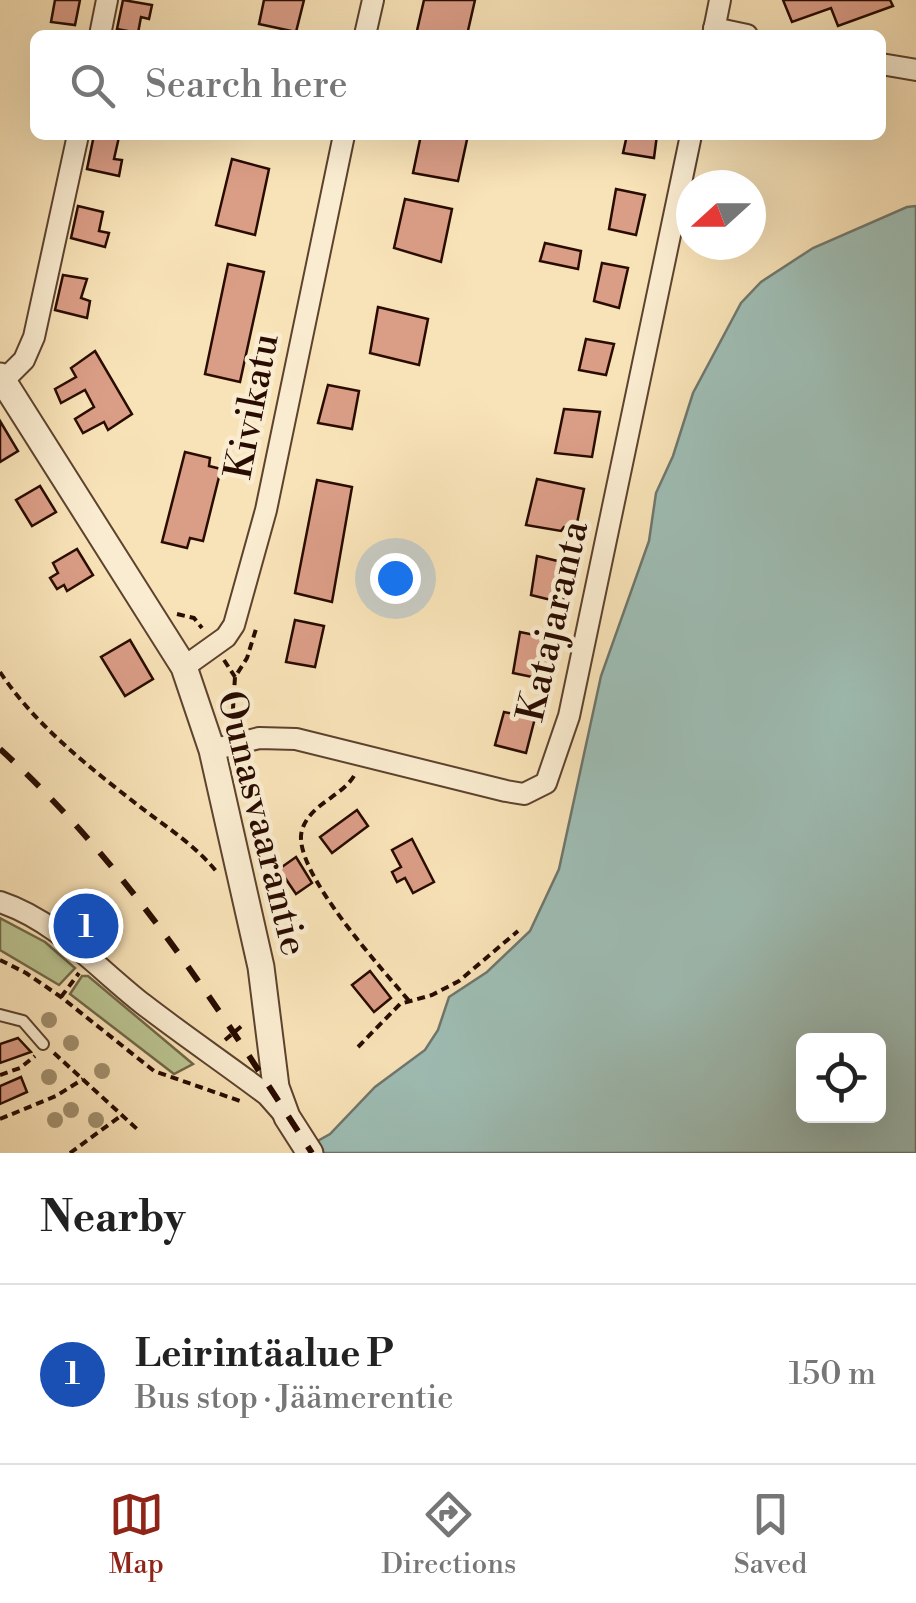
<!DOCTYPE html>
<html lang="en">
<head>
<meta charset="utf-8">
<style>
  body { margin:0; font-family:"Libre Bodoni",serif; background:#f6f6f6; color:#222 }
  .controls { position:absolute; right:30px; bottom:30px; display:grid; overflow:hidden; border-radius:15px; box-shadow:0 10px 40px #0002 }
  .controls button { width:90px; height:90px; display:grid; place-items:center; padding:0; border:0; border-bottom:2px solid #e0e0e0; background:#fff; color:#222; font:50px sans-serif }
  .compass { position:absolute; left:676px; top:170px; width:90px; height:90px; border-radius:50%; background:#fff; box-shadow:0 10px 40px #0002; rotate:249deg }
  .you { position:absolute; left:395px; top:578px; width:35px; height:35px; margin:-25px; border:8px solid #fff; border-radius:50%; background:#1a73e8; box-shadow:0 0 0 15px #1a73e833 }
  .badge { display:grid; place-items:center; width:65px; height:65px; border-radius:50%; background:#8f2418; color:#fff; font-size:32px; font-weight:700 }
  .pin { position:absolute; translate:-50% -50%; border:5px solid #fff; box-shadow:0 2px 10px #0006 }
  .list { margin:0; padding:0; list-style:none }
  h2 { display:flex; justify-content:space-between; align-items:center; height:130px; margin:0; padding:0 40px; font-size:42px }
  h2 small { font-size:32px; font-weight:400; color:#767676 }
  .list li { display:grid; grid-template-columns:65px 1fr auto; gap:30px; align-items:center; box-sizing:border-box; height:180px; padding:0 40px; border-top:2px solid #e0e0e0 }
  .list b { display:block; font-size:38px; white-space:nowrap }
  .list p { margin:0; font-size:32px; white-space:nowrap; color:#767676 }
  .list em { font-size:32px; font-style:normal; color:#767676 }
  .icon { flex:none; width:55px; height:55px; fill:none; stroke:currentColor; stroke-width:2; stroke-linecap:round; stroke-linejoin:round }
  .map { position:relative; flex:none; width:916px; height:1153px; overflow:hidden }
  .search { position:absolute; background:#fff; box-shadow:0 10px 40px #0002; left:30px; right:30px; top:30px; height:110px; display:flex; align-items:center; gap:25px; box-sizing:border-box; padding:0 35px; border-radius:15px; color:#767676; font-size:38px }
  .sheet { height:310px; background:#fff }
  nav { display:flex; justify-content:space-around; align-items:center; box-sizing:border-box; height:140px; border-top:2px solid #e0e0e0; background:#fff; font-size:28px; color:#767676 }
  nav a { display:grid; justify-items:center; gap:5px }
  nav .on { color:#8f2418 }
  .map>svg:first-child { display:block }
</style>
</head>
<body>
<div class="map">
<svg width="916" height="1153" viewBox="0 0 916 1153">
  <rect width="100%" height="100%" fill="#f8e2b7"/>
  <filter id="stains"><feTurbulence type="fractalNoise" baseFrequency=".002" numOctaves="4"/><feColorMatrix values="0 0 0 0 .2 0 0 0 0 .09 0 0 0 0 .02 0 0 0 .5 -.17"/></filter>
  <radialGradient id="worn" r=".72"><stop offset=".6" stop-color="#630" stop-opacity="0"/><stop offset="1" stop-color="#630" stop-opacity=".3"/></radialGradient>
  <!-- green -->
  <g fill="#bac491" stroke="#726848" stroke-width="2.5">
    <polygon points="0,918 45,942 75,968 59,985 0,950"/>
    <polygon points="82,976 88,976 193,1064 174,1074 70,994"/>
  </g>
  <!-- water -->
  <path fill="#9ebdb4" stroke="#6f766c" stroke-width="2.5" fill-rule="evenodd" d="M916,206V1153H296L330,1134L375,1087L425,1050L438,1030L449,997L487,972L530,931L559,869L601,676L649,541L656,493L673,456L693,393L741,303L761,282L813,248L907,207ZM804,1040H878V1116H804Z"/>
  <!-- building -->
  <g fill="#da9d86" stroke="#290c00" stroke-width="2.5">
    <polygon points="55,0 80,0 75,25 51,22"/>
    <polygon points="123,0 152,5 149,19 141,17 138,33 117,29"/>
    <polygon points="264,0 304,0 296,32 259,24"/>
    <polygon points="424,0 475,0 467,35 416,35"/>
    <polygon points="783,0 890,0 893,6 838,26 831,8 792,22"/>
    <polygon points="94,135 119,137 114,159 122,160 119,176 87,169"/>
    <polygon points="421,135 468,135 458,181 413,173"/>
    <polygon points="627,135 657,135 654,158 623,153"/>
    <polygon points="232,159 269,169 255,235 216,225"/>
    <polygon points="616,189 645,195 636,235 609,229"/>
    <polygon points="405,199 452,209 441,262 394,248"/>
    <polygon points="78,206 103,212 99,231 109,233 105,247 71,238"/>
    <polygon points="545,243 581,251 578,269 540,261"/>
    <polygon points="602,263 628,268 619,308 594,301"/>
    <polygon points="228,264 264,272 240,382 205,374"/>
    <polygon points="63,275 87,279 81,298 90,301 87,318 55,310"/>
    <polygon points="378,307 428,319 419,365 370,353"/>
    <polygon points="586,339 614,344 606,375 579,370"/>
    <polygon points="95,351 132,414 108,430 104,422 83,433 75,419 94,407 85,390 61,403 55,389 76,377 71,368"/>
    <polygon points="328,385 359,391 352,429 318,423"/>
    <polygon points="564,409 600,412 592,457 555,453"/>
    <polygon points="0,421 18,451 0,462"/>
    <polygon points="185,452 210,458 209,466 221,469 203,541 190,538 187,548 162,542"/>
    <polygon points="537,479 584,489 576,528 564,527 561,531 526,525"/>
    <polygon points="317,480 352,487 332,602 295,593"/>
    <polygon points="40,486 56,512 32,526 16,500"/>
    <polygon points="77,549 93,575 67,591 64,585 57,589 50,578 58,573 53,563"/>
    <polygon points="537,556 570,564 563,603 531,595"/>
    <polygon points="295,620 324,626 315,667 286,662"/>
    <polygon points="520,632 554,639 547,680 513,673"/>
    <polygon points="130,640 153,679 125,696 101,657"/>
    <polygon points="504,712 535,718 526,753 495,745"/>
    <polygon points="357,810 368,826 332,853 320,837"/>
    <polygon points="412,839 434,882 413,893 405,878 397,882 392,872 401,867 392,850"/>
    <polygon points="296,857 312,883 296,894 279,869"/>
    <polygon points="370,971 391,998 374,1012 352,985"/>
    <polygon points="18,1038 31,1052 0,1063 0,1044"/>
    <polygon points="21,1077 27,1092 0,1104 0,1086"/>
  </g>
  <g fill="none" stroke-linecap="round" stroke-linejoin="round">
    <defs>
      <polyline id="service" points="0,1015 23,1021 43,1044"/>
      <g id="minor">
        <polyline points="714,28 747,35"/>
        <polyline points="100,35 107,0"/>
        <polyline points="365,35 373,0"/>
        <polyline points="713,35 720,0"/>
        <polyline points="881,64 916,70"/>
        <polyline points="3,381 24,360 34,337 78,135"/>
        <polyline points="184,667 226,637 234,625 266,510 344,135"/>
        <polyline points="212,750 259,738 296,739 506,791 524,794 546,783 569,716 691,135"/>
        <path d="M0,902C57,921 97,968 143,1004C183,1035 226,1064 267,1095L282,1112"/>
      </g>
      <polyline id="tertiary" points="0,376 184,667 212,750 261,967 276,1087 287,1117 310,1153"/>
    </defs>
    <!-- service casing -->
    <use href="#service" stroke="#5d422e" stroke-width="14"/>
    <!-- minor casing -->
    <use href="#minor" stroke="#5d422e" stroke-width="24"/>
    <!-- tertiary casing -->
    <use href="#tertiary" stroke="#5d422e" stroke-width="29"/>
    <!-- path -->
    <g stroke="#290c00" stroke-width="4" stroke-dasharray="8 5" stroke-linecap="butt">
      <polyline points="177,614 194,618 202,628"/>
      <polyline points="224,660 235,677"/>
      <path d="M0,672C35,725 89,767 139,806C165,826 195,845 216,871"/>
      <polyline points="232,724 235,677 247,658 256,629"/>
      <path d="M354,776C341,797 310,804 302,830C290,869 384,971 410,1002"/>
      <polyline points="0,960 26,973 61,997 154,1071 240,1101"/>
      <polyline points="61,997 79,973"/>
      <polyline points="225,1040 244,1024"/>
      <polyline points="358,1047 400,1004 432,995 459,981 518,931"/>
      <polyline points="54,1053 137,1129"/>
      <polyline points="0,1075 20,1068 35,1056"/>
      <polyline points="0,1119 56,1096 83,1079"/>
      <polyline points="70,1153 122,1115"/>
    </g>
    <!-- service -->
    <use href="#service" stroke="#faecd0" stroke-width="10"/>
    <!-- minor -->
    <use href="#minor" stroke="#faecd0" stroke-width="20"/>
    <!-- tertiary -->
    <use href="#tertiary" stroke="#faecd0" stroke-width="25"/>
    <!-- rail -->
    <path stroke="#290c00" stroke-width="6" stroke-dasharray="18 18" stroke-linecap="butt" d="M0,749C127,864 220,1010 312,1153"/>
  </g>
  <!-- trees -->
  <g fill="#a2906e">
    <circle cx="49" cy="1020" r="8"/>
    <circle cx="71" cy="1043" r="8"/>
    <circle cx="102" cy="1071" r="8"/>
    <circle cx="49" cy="1077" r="8"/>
    <circle cx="71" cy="1110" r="8"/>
    <circle cx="55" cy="1120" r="8"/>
    <circle cx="96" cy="1120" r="8"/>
  </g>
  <g text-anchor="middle" stroke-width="9" stroke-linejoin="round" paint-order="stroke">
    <!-- street labels -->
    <g font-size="38" fill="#290c00" stroke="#faecd0">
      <text transform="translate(251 406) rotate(-79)" y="13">Kivikatu</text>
      <text transform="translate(552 621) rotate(-77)" y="13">Katajaranta</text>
      <text transform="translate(263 823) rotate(76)" y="13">Ounasvaarantie</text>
    </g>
  </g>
  <rect width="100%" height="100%" filter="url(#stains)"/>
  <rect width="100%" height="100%" fill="url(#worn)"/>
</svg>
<div class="controls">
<button><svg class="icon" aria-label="locate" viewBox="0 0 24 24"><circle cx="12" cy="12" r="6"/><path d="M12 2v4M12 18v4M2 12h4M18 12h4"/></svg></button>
</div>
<svg class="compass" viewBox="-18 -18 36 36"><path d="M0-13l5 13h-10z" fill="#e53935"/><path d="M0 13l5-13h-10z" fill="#767676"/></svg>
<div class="you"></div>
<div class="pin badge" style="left:86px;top:926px;background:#1a4fb4">1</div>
<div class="search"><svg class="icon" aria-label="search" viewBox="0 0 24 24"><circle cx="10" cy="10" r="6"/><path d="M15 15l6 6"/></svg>Search here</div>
</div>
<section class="sheet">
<h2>Nearby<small></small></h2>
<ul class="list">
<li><span class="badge" style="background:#1a4fb4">1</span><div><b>Leirintäalue P</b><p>Bus stop · Jäämerentie</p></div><em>150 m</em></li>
</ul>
</section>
<nav>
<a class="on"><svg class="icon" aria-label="map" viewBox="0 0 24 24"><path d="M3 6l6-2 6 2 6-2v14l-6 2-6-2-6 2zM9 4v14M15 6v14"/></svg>Map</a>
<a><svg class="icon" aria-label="directions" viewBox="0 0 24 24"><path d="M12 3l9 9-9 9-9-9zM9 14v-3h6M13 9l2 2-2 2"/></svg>Directions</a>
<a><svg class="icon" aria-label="saved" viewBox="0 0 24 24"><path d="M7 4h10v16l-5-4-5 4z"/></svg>Saved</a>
</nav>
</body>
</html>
